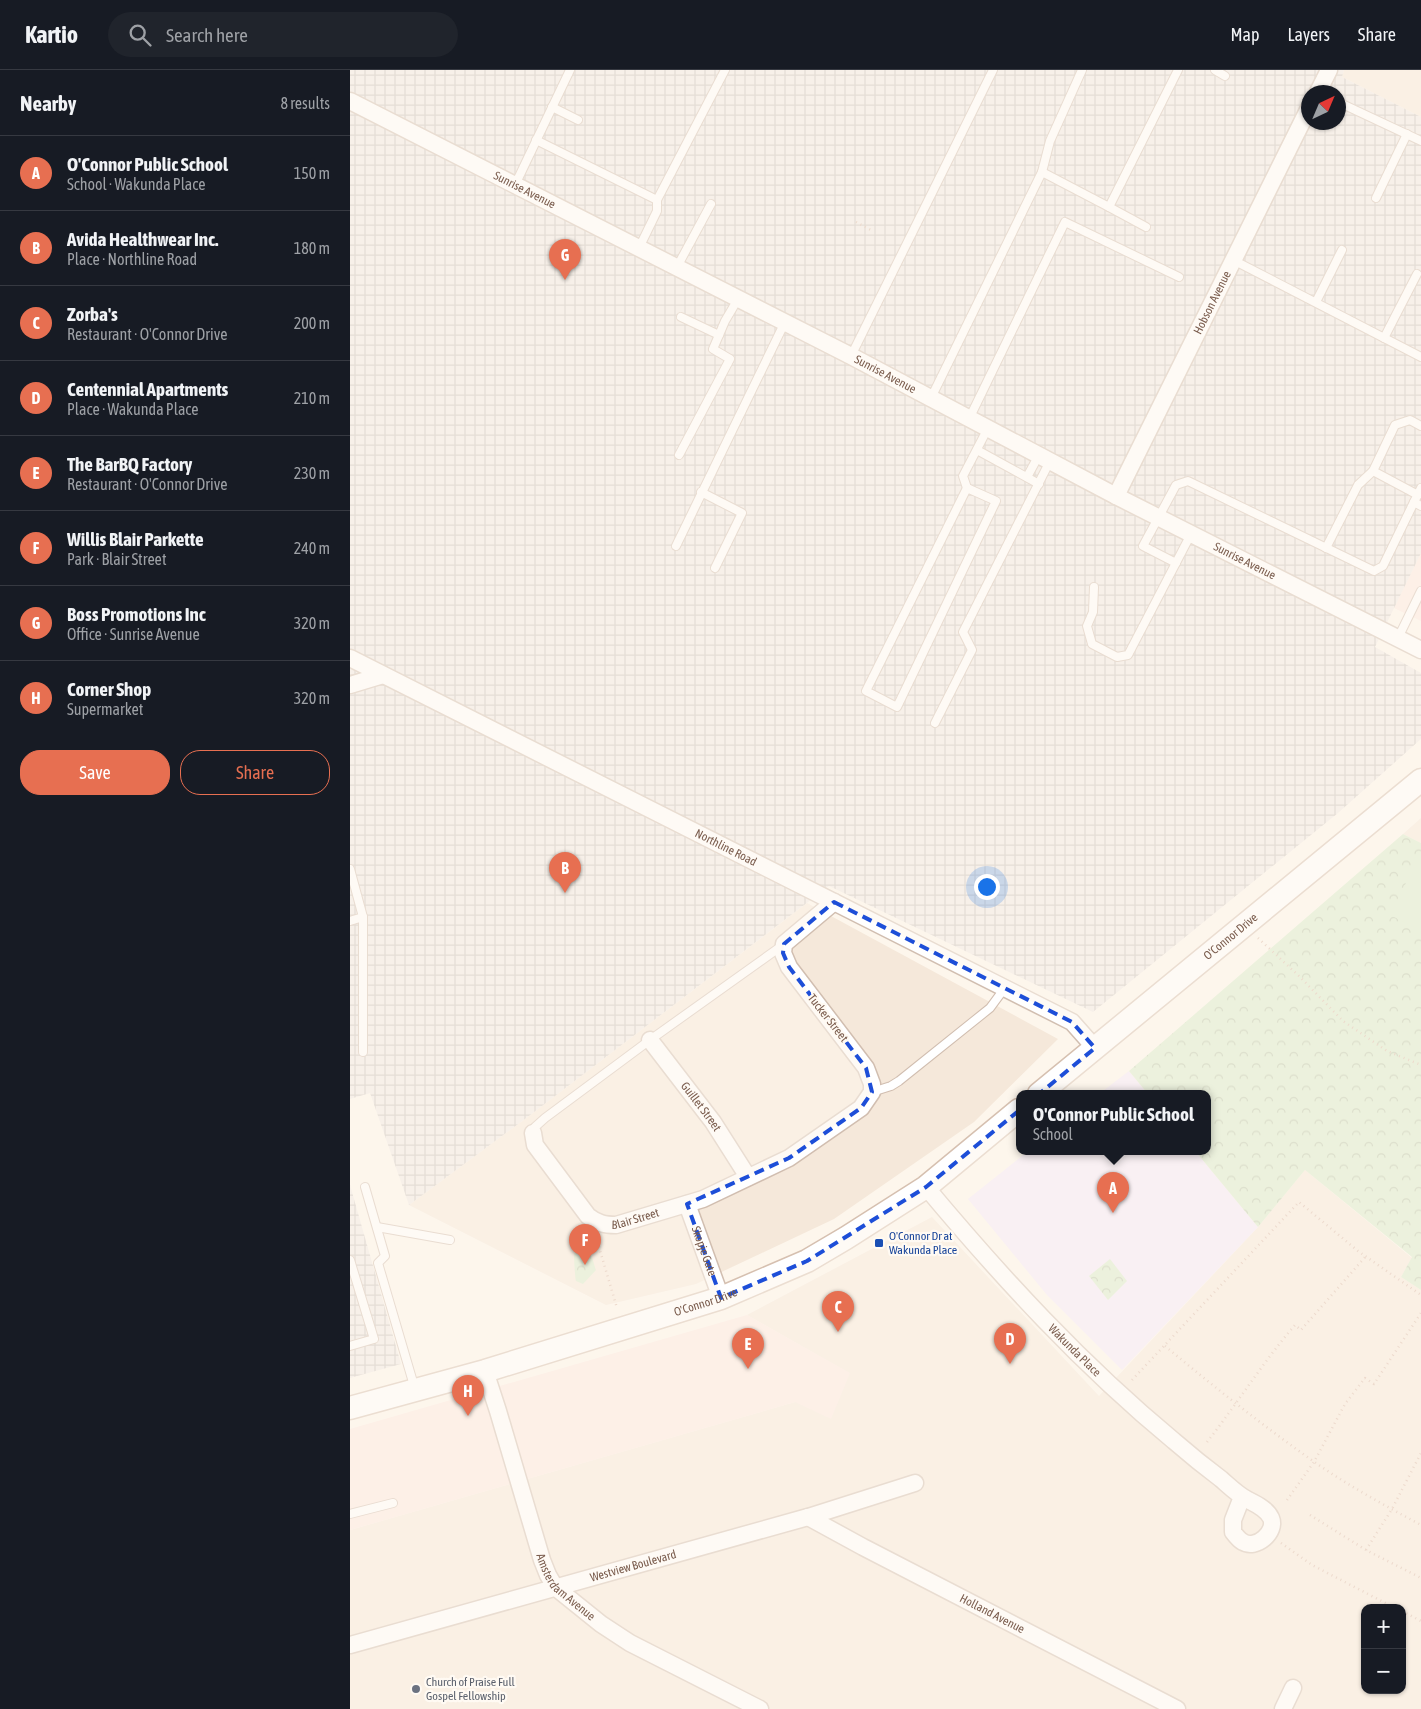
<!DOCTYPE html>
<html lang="en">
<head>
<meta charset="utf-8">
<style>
  body { margin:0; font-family:"Asap Condensed",sans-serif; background:#20242c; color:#f1f3f6 }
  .controls { position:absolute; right:15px; bottom:15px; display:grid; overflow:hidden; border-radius:10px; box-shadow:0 1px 4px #0004 }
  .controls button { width:45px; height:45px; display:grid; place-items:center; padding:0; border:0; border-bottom:1px solid #363941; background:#171b24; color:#f1f3f6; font:25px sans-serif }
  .compass { position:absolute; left:951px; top:15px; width:45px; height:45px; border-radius:50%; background:#171b24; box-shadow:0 1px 4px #0004; rotate:44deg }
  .you { position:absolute; left:636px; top:816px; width:18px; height:18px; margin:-12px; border:4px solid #fff; border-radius:50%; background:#1a73e8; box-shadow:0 0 0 8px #1a73e833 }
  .badge { display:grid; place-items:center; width:32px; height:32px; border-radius:50%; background:#e76f51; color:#fff; font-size:16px; font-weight:700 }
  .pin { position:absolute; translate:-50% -41px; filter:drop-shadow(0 1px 2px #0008) }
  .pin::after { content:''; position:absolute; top:26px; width:18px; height:15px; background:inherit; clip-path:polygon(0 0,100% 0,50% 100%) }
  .popup { position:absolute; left:666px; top:1020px; width:195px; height:65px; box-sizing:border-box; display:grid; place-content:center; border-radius:10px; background:#171b24; filter:drop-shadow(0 1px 4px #0005); font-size:16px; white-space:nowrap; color:#9ea1a6 }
  .popup b { font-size:19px; color:#f1f3f6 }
  .popup::after { content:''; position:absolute; left:50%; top:100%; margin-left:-10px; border:10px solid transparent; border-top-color:#171b24 }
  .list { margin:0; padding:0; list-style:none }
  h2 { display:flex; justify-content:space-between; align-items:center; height:65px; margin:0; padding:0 20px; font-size:21px }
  h2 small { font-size:16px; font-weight:400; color:#9ea1a6 }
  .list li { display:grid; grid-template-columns:32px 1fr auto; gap:15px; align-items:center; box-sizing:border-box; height:75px; padding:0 20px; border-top:1px solid #363941 }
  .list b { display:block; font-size:19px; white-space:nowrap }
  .list p { margin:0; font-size:16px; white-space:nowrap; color:#9ea1a6 }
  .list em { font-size:16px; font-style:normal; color:#9ea1a6 }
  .actions { display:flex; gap:10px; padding:15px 20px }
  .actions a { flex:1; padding:11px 0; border:1px solid #e76f51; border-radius:20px; text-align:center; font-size:18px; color:#e76f51 }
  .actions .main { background:#e76f51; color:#fff }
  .icon { flex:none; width:28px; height:28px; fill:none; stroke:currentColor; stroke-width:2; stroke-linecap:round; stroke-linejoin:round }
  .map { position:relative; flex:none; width:1071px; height:1639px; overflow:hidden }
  header { display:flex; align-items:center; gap:30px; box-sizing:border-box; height:70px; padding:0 25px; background:#171b24; border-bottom:1px solid #363941 }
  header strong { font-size:24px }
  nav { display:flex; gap:28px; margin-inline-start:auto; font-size:18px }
  .search { width:350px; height:45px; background:#20242c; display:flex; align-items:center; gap:12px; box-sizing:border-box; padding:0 18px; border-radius:28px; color:#9ea1a6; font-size:19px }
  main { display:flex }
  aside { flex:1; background:#171b24 }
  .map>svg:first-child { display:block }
</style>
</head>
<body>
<header>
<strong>Kartio</strong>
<div class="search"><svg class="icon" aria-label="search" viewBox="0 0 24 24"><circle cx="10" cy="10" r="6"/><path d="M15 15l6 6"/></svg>Search here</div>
<nav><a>Map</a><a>Layers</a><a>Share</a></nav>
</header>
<main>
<aside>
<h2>Nearby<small>8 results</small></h2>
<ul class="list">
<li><span class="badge">A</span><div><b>O'Connor Public School</b><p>School · Wakunda Place</p></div><em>150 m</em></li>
<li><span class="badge">B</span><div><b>Avida Healthwear Inc.</b><p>Place · Northline Road</p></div><em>180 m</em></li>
<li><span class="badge">C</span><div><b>Zorba's</b><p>Restaurant · O'Connor Drive</p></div><em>200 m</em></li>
<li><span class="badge">D</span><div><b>Centennial Apartments</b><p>Place · Wakunda Place</p></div><em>210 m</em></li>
<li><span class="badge">E</span><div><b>The BarBQ Factory</b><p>Restaurant · O'Connor Drive</p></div><em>230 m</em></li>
<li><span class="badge">F</span><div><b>Willis Blair Parkette</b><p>Park · Blair Street</p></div><em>240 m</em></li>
<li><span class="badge">G</span><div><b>Boss Promotions Inc</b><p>Office · Sunrise Avenue</p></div><em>320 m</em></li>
<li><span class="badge">H</span><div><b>Corner Shop</b><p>Supermarket</p></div><em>320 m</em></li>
</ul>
<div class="actions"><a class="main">Save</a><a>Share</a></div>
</aside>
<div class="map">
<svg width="1071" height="1639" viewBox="0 0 1071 1639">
  <defs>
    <pattern id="industrial-grid" width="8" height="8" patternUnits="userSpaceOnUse" patternTransform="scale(1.25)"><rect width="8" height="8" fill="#efe9e4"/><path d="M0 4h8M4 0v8" fill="none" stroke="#c7c0bb"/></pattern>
    <pattern id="park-crowns" width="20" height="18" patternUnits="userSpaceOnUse" patternTransform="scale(1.25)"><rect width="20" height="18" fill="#d8ecc9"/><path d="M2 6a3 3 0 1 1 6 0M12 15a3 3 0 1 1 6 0" fill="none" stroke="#b4c2a5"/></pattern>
  </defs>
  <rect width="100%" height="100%" fill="#fdf6ec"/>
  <!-- residential -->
  <g fill="#f5e8da" fill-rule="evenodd">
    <polygon points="994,0 1071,0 1071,47 992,7"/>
    <polygon points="1071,748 1071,773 1053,764"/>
    <polygon points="457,833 708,969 624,1052 484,1149 346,1214 256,1235 59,1135 175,1049"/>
    <path d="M955,1100L1062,1188L1051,1207L1071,1220V1639H0V1460L445,1332L499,1303L397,1245L582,1147L749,1326L908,1157ZM1015,1538H1052V1620H1015Z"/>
  </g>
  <!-- commercial -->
  <g fill="#fde8e0">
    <polygon points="1071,483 1071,551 1044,538"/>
    <polygon points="397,1245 500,1303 481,1349 445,1332 0,1460 0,1359"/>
  </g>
  <!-- industrial -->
  <g fill="url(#industrial-grid)" fill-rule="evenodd">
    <path d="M0,0H994L992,7L1071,47V483L1025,577L1071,603V669L988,743L743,942L479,816L175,1049L59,1135L20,1023L0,1029ZM958,22H988V52H958Z"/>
    <polygon points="0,1115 51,1294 0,1308"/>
  </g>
  <!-- education -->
  <g fill="#f3e8fa">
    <polygon points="779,1001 798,1024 749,1024"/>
    <polygon points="677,1082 846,1082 908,1157 772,1300 697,1225 618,1129"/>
  </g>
  <!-- park -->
  <g fill="url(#park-crowns)">
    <polygon points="1053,764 1071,773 1071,1220 1051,1207 1062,1187 955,1100 908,1157 846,1082 857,1082 857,1024 798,1024 779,1001"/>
    <path d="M232,1179C242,1180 243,1192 246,1200L233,1214L226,1211C225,1209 224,1187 224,1184Z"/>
    <polygon points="760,1189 777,1211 758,1230 739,1206"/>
  </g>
  <!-- pitch -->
  <polygon fill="#d8ecc9" points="1071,783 1071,860 1040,845"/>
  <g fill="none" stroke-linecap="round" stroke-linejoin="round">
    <defs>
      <g id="service">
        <polyline points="865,0 875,6"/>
        <polyline points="988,32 1071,71"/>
        <polyline points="202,37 228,50"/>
        <polyline points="186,70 307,130"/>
        <polyline points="692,102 700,71 732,0"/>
        <polyline points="165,115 220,0"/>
        <polyline points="1026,128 1057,64"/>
        <polyline points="759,137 796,157"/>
        <polyline points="289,178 307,141 307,130 375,0"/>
        <polyline points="883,190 1071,287"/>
        <polyline points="327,197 361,134"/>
        <polyline points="966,232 992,180"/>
        <polyline points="331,247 369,265"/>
        <polyline points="1034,268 1067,204"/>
        <polyline points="501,286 643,0"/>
        <polyline points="581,328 692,102 759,137 828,0"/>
        <polyline points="619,349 715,152 829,207"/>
        <polyline points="627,380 689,414"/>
        <polyline points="329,385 380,289 363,279 375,251 388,229"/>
        <polyline points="677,407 689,385"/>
        <polygon points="617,418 646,431 547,637 516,621"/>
        <polyline points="617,418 613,406 638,358"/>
        <polyline points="1071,418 1064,432 1071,436"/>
        <polyline points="351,422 392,443 365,498"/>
        <polyline points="1068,425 1023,401 1045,355 1060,350 1071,356"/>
        <polyline points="326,476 435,252"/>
        <polyline points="976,478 1008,415 1023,401"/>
        <polyline points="826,493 793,476 826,415 838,411 1024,501 1033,496 1064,432"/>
        <polyline points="744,517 743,542 737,556 742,574 767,587 778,585 841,464"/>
        <polyline points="1048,568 1071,521"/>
        <polyline points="585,653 622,580 613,562 700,391"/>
        <polyline points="0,799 13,847 0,851"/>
        <polyline points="13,982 13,847"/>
        <polyline points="522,1022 541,1016 549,1011 640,938 654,919"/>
        <polyline points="183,1063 185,1057 195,1048 300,970 433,875"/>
        <polyline points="15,1117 35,1186 28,1193 65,1319"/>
        <polyline points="27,1157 100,1170"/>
        <polyline points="0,1190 24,1269 0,1276"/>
        <polyline points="0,1444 43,1433"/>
      </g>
      <g id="minor">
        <polyline points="968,22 979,0"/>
        <path id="s1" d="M0,31L501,286L766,426L1071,580"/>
        <path id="s2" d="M766,426L958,40"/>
        <path id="s3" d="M0,588L722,952L745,978"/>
        <polyline points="0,615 33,605"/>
        <path id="s4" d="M300,970L363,1052L398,1107"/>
        <path id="s5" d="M183,1063L185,1075L238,1146C247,1153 254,1155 266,1155L353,1129L439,1088L511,1038L522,1022V1014L516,998L439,897L433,883L434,874L484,832"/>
        <path id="s6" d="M576,1117C652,1208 732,1295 824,1371C839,1384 855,1397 871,1409C879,1416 888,1425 898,1430C906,1434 917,1439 921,1448C927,1462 906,1480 893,1472C889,1470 886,1466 883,1462V1450L892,1427"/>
        <path id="s7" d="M337,1134L371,1228"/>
        <path id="s8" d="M135,1301L148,1341L192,1490L198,1505L205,1517L251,1554L280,1573L410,1639"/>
        <path id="s9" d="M458,1447L513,1477L827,1639"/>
        <path id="s10" d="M0,1575L458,1447L565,1413"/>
        <polyline points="933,1639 943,1618"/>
      </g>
      <g id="secondary">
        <path id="s11" d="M689,1024L1071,710"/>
        <path id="s12" d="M0,1338L135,1301L371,1228L457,1191L496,1168L576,1117L669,1040"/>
      </g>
    </defs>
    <!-- service casing -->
    <use href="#service" stroke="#d1beb0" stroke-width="10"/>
    <!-- minor casing -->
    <use href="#minor" stroke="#d1beb0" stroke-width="19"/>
    <!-- secondary casing -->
    <use href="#secondary" stroke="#d6c0b0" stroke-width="25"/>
    <!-- path -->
    <g stroke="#d9b8a5" stroke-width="2.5" stroke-dasharray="1 4" stroke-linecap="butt">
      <polyline points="506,152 521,160"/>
      <polyline points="908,868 950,907 993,951 1037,981 1071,995"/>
      <polyline points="246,1167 267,1238"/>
      <path d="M815,1276C863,1316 912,1355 963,1391C997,1415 1034,1435 1071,1455"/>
      <polyline points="782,1310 949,1132 1008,1181 1071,1225"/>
      <path d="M857,1372C887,1334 913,1292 945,1255L951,1260L1016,1186"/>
      <polyline points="937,1430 964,1392 995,1334 1015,1308 1024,1314 1071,1243"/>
      <polyline points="960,1445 1016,1480 1071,1508"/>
      <polyline points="931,1473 962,1495 1045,1538"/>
      <polyline points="1016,1480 1042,1439 1071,1383"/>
      <polyline points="1052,1541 1071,1551"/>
    </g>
    <!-- service -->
    <use href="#service" stroke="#fff" stroke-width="8"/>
    <!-- minor -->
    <use href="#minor" stroke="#fff" stroke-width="16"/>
    <!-- secondary -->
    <use href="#secondary" stroke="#fff" stroke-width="22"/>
  </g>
  <!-- marked area -->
  <path d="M0 0H1071V1639H0ZM484,832L722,952L745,978L576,1117L457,1191L371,1228L337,1134L439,1088L511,1038L522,1022L516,998L439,897L433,883L434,874Z" fill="#fdf6ec" fill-opacity=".55" fill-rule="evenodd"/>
  <path fill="none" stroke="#1d4ed8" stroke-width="4" stroke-dasharray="10 6" stroke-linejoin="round" d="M484,832L722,952L745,978L576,1117L457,1191L371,1228L337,1134L439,1088L511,1038L522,1022L516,998L439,897L433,883L434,874Z"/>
  <!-- markers -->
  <rect fill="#1a4fb4" stroke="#fffaf3" stroke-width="2" x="524" y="1168" width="10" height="10" rx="2.5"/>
  <circle fill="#6b7280" stroke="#fffaf3" stroke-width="2" cx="66" cy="1619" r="5"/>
  <g text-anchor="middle" stroke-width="4.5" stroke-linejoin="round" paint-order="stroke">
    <!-- street labels -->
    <g font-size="12" fill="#7a5c4d" stroke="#fffaf3">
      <text dy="4" stroke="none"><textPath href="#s1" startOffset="196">Sunrise Avenue</textPath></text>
      <text dy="4" stroke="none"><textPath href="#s2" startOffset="216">Hobson Avenue</textPath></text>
      <text dy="4" stroke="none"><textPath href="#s1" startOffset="601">Sunrise Avenue</textPath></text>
      <text dy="4" stroke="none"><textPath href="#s1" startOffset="1006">Sunrise Avenue</textPath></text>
      <text dy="4" stroke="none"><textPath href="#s3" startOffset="421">Northline Road</textPath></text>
      <text dy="4" stroke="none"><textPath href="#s11" startOffset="248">O'Connor Drive</textPath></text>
      <text transform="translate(478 948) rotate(52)" y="4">Tucker Street</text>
      <text dy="4" stroke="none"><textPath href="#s4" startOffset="84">Guillet Street</textPath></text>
      <text dy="4" stroke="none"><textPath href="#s5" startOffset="151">Blair Street</textPath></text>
      <text dy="4" stroke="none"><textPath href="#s7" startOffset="50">Skopje Gate</textPath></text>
      <text dy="4" stroke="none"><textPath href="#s12" startOffset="371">O'Connor Drive</textPath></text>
      <text dy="4" stroke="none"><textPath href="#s6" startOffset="221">Wakunda Place</textPath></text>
      <text dy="4" stroke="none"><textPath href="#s10" startOffset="294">Westview Boulevard</textPath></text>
      <text dy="4" stroke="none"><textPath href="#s8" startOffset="234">Amsterdam Avenue</textPath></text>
      <text dy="4" stroke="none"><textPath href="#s9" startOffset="208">Holland Avenue</textPath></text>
    </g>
    <!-- transit labels -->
    <g font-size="12" fill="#164399" stroke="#fffaf3" text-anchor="start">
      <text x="539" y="1170">O'Connor Dr at<tspan x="539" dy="14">Wakunda Place</tspan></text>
    </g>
    <!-- worship labels -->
    <g font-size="12" fill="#5b616d" stroke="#fffaf3" text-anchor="start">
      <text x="76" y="1616">Church of Praise Full<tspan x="76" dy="14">Gospel Fellowship</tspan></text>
    </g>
  </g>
</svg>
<div class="controls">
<button>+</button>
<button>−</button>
</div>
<svg class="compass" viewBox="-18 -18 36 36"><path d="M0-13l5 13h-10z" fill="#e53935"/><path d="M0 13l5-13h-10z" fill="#9ea1a6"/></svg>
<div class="you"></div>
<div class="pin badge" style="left:763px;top:1143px">A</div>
<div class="popup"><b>O'Connor Public School</b>School</div>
<div class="pin badge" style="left:215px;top:823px">B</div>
<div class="pin badge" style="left:488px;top:1262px">C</div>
<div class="pin badge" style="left:660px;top:1294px">D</div>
<div class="pin badge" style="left:398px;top:1299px">E</div>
<div class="pin badge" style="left:235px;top:1195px">F</div>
<div class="pin badge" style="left:215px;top:210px">G</div>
<div class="pin badge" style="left:118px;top:1346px">H</div>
</div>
</main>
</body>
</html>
